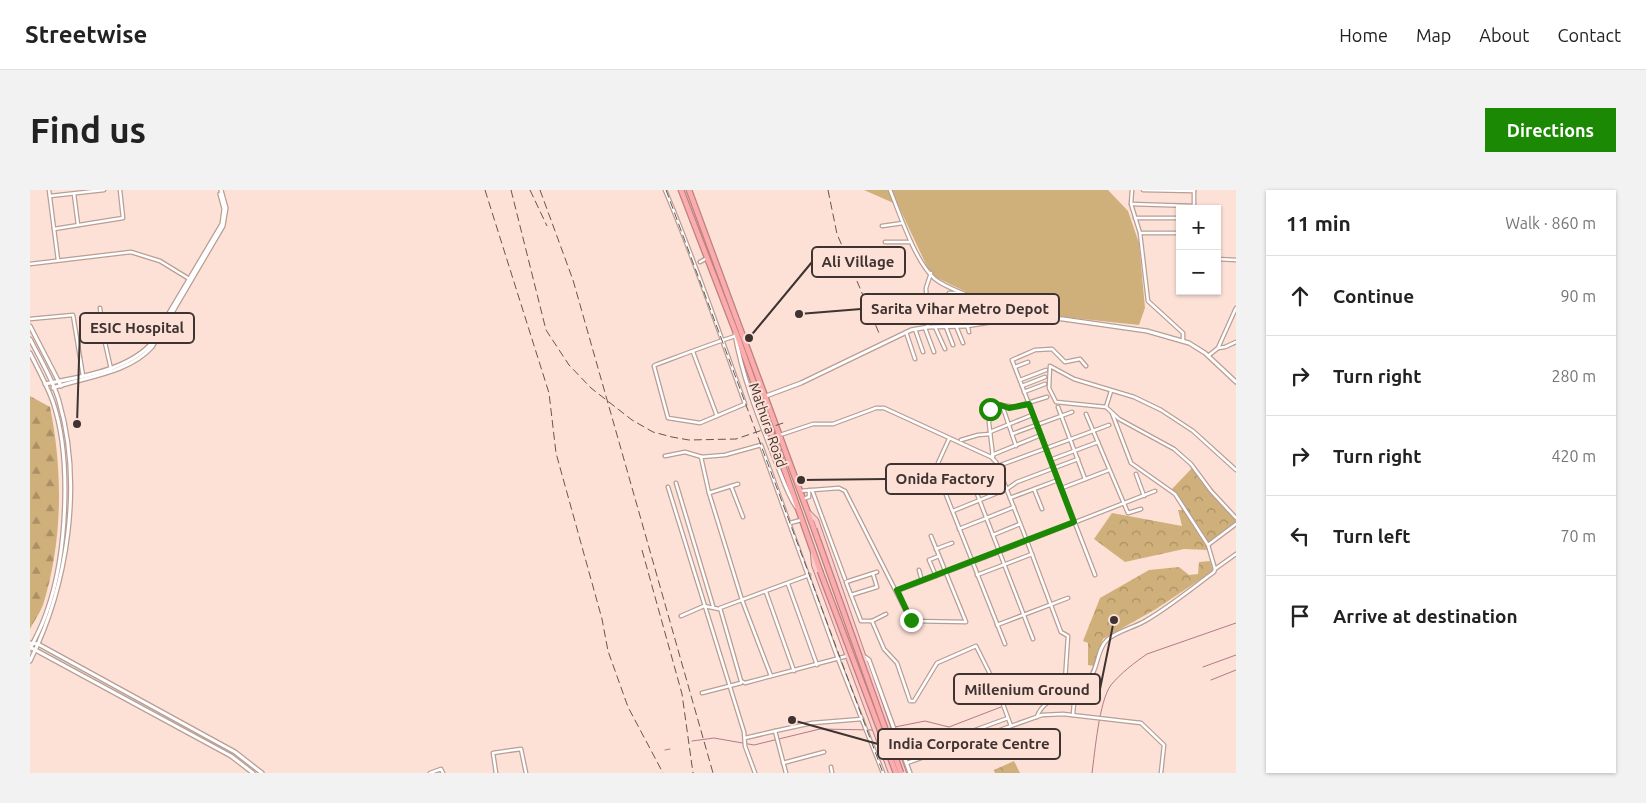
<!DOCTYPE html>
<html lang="en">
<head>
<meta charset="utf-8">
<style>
  body { margin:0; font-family:Ubuntu,sans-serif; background:#f2f2f2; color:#222 }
  .controls { position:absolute; right:15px; top:15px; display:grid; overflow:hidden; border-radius:0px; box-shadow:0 1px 4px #0004 }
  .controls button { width:45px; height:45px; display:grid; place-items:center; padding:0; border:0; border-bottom:1px solid #e0e0e0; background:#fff; color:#222; font:25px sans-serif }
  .stop { position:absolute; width:15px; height:15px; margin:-11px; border:4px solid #1c8904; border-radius:50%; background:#fff }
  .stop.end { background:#1c8904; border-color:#fff; box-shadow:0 1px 5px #0008 }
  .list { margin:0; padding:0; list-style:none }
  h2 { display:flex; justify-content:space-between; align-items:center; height:65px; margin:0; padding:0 20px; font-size:21px }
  h2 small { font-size:16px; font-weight:400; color:#767676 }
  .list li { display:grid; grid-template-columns:32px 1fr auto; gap:15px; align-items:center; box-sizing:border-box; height:80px; padding:0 20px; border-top:1px solid #e0e0e0 }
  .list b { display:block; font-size:19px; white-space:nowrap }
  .list em { font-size:16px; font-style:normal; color:#767676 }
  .icon { flex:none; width:28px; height:28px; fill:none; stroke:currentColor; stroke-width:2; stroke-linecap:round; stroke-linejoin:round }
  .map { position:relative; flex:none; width:1206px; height:583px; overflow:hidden; border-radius:0px }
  header { display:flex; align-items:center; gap:30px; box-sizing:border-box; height:70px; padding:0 25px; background:#fff; border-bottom:1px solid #e0e0e0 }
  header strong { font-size:24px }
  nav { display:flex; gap:28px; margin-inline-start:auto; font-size:18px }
  .intro { display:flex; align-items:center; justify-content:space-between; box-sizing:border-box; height:120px; padding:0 30px }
  h1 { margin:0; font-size:35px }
  .button { padding:12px 22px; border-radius:0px; background:#1c8904; color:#fff; font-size:18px; font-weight:700 }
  main { display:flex; gap:30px; padding:0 30px }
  aside { flex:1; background:#fff; border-radius:0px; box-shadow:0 1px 4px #0004 }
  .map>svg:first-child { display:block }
</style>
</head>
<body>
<header>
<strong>Streetwise</strong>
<nav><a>Home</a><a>Map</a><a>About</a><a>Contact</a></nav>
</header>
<div class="intro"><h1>Find us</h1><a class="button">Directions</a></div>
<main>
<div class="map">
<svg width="1206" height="583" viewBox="0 0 1206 583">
  <defs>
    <pattern id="forest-firs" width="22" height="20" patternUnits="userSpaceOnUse" patternTransform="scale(1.25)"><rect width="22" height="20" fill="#d0b07a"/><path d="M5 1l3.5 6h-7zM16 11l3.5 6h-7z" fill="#aa9064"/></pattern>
    <pattern id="park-crowns" width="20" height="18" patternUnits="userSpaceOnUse" patternTransform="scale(1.25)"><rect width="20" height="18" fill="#d0b07a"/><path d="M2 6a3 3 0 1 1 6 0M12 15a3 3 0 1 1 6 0" fill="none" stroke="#aa9064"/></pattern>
  </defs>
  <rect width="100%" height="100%" fill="#fde1d7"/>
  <!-- grass -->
  <polygon fill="#d0b07a" points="834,0 1078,0 1098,21 1109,53 1115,118 1109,135 976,121 901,85 868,15"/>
  <!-- forest -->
  <path fill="url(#forest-firs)" d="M0,206L20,217C33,281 33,351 13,415C10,423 4,431 0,439Z"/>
  <!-- park -->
  <g fill="url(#park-crowns)">
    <polygon points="1163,277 1206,328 1206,336 1177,355 1178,360 1154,359 1095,372 1064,349 1082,323 1152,336 1148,320 1152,320 1142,299"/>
    <polygon points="1180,371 1183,381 1126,419 1073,449 1064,476 1058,475 1058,453 1053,451 1070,408 1119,380 1149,377 1159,385 1168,384 1169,372"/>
    <polygon points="984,571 990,583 965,583 964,580"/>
  </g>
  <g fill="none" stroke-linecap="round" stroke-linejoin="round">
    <!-- stream -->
    <g stroke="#b6778c" stroke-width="1">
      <polyline points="1173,477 1206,465"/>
      <polyline points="1181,490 1206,480"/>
      <polyline points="860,538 895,531 919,537 971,517"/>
      <polyline points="662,551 684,548 724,555 790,539 843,540"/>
      <polyline points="635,560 640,559"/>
      <path d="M1062,583C1065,562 1069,511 1081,495C1091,483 1104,473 1117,464L1206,433"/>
    </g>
    <defs>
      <g id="street">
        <polyline points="19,0 28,70"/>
        <path d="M635,0C665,70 689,142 715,214L670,233L638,228L624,176L625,175C652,165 678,155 705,146"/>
        <path d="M860,0C870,24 885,72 905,89C924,104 968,112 979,128"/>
        <polyline points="1102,0 1101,14 1110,43 1118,111 1153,143 1153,150"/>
        <polyline points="1113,0 1164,1"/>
        <polyline points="44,4 48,35"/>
        <polyline points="20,6 74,0"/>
        <polyline points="1101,14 1164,16"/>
        <polyline points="1164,19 1164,0"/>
        <polyline points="1105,28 1147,28"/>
        <polyline points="852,36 873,33"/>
        <polyline points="24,39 93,28 90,0"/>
        <polyline points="1110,43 1147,43"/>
        <polyline points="855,52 881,52"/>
        <polyline points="1187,69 1206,70"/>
        <polyline points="670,72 677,68"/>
        <polyline points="0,74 101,62 130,71 161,90"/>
        <polyline points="919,103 929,103 939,142"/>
        <polyline points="896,113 931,112"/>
        <polyline points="70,118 72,133"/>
        <polyline points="946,120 961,117"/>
        <polyline points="0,129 43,125 53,186"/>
        <polyline points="926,136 933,153"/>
        <polyline points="898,137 896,98 901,83"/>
        <polyline points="905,137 915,159"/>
        <polyline points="916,137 923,155"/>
        <polyline points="895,138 904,162"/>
        <polyline points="885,139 893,162"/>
        <polyline points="876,142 885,169"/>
        <polyline points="1188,158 1195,157 1206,152"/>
        <polyline points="663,162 687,226"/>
        <polyline points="1178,166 1188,158 1206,118"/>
        <polyline points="1056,176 1050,169 1035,172 1022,159 1005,160 982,170 1065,385"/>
        <polyline points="985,177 998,172"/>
        <polyline points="81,179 71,135 73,131 103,128 127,143"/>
        <polyline points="990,190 1016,180"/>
        <polyline points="992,196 1015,187"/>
        <polyline points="994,202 1015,194"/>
        <polyline points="972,215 986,256"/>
        <polyline points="1028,217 1055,289"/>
        <polyline points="1076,217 1081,201"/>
        <polyline points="1082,223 1101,273 1145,304 1178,355"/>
        <polyline points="1056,224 1098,323 1111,319"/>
        <polyline points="960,242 1002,225"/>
        <polyline points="982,244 1042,222"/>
        <polyline points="750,245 783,234 803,234 846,218 854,218 961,267 966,272 997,351 867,401"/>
        <polyline points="919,249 908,273 909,287 975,454"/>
        <polyline points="931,250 948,245 960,244"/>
        <polyline points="962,265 1011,245"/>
        <polyline points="635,266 655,262 672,267"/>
        <polyline points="963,267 959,233 960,219 970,215 985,217 1017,207"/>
        <polyline points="1020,270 1068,252"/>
        <polyline points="1206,280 1163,241 1131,220 1104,207 1044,189 1020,176 1019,198 1026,212 1076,217 1089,229 1144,259 1161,274 1181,301 1206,328"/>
        <polyline points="1106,284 1114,306"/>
        <polyline points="971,285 944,296 1003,449"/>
        <polyline points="646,293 683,416"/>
        <polyline points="708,294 679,303 712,410 741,486"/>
        <polyline points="701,296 713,327"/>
        <polyline points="914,296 1079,235"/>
        <polyline points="638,297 714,542 715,556 725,583"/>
        <polyline points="1032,298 1079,280"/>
        <polyline points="1004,299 1012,319"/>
        <polyline points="782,300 815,389"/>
        <polyline points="770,301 809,298 815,301 881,431 936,432 901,346"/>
        <polyline points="679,303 671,267 695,265 731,255 808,469 853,583"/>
        <polyline points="980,308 1028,290"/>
        <polyline points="773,309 779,307 779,300"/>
        <polyline points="923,321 977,299 987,292 1048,269"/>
        <polyline points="760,333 771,330"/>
        <polyline points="929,339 984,317"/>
        <polyline points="963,345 990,334"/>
        <polyline points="906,359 922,353"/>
        <polyline points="1185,379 1206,364"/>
        <polyline points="889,380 892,391"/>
        <polyline points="847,382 816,392 831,431 842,431 854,459 867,473 880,511 884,511 907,473 946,456 967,498 981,536"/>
        <polyline points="779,385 690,418 711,491 715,493 817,466"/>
        <polyline points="947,385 1002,364"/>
        <polyline points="906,386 899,370 909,366"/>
        <polyline points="758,394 787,475"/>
        <polyline points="736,402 764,481"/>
        <polyline points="821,405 847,397 843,384"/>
        <polyline points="651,426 674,416 689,419"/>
        <polyline points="842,431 856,424"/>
        <polyline points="967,435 1038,408"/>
        <polyline points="1027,486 1034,487"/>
        <polyline points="1035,491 1038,446 1031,442 997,351 1125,301"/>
        <polyline points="672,503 711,493"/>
        <polyline points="1043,525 1045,499"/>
        <path d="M1007,527C1014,505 1041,506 1057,491C1069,480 1066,460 1077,450C1087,441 1103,438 1115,431C1139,417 1161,399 1184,382L1185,379L1178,355L1206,334"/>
        <polyline points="715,548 745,541"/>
        <polyline points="916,559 926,547 978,528"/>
        <polyline points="753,573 794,562"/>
        <polyline points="877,573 1012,525 1033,524 1111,533 1134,555 1131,583"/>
        <polyline points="801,577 802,583"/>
        <polyline points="400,583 411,579 413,583"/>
        <polyline points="466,583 463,563 491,559 496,583"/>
        <polyline points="756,583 745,541 782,533 832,529"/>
      </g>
      <g id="secondary">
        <polyline points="0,136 31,196"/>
        <path d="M705,144C712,187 730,231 746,272C752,287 757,303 766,317"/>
        <path d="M0,149C10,169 23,190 29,211C53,294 38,395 0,471"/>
        <path d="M0,163C8,179 17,195 23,212C42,268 37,365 17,421C13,434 6,447 0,459"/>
        <path d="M15,194C49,187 95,181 120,155L192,34L194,19L190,4"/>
        <path d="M23,198C55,187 99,183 122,157L193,36L196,18L191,0"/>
        <polyline points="736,206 771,193 881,140 898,137 936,136 992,127 1033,129 1117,141 1159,153 1175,163 1206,192"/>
        <polyline points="0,453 8,454 205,562 232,583"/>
        <polyline points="0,457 201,566 223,583"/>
        <polyline points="835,467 839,470 880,583"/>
      </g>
      <g id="primary">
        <polyline points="779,323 786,330 874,583"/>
        <polyline points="783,364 784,375 861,583"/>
      </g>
      <g id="highway">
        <polyline points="651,0 708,148 790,381"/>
        <polyline points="659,0 784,339"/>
      </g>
    </defs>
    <!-- street casing -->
    <use href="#street" stroke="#b89e95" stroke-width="5"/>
    <!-- secondary casing -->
    <use href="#secondary" stroke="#b89e95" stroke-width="5.5"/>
    <!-- primary casing -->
    <use href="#primary" stroke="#ba8281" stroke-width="6"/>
    <!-- highway casing -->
    <use href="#highway" stroke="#ba8281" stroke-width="7"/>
    <!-- street -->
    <use href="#street" stroke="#fff" stroke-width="2.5"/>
    <!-- secondary -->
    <use href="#secondary" stroke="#fff" stroke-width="3"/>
    <!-- primary -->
    <use href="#primary" stroke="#fdcdce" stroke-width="4"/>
    <!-- highway -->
    <use href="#highway" stroke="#fcacad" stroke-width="4.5"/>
    <!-- rail -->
    <g stroke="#645652" stroke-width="1" stroke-dasharray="8 4" stroke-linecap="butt">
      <polyline points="455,0 519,203 526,263 572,429 578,461 598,517 633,583"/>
      <polyline points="481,0 516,140 539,175 561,198 602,230 623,242 642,247 659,250 706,249 756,232"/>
      <polyline points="500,0 517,36"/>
      <polyline points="510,0 543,90 683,583"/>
      <polyline points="636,0 853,583"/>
      <polyline points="798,0 807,44 849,143"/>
      <polyline points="612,360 652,504 663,583"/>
    </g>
    <defs>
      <g id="highway-bridge">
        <polyline points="784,339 871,583"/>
        <polyline points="790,381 866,583"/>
      </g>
    </defs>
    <!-- highway-bridge casing -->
    <use href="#highway-bridge" stroke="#ba8281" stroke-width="7" stroke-linecap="butt"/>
    <!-- highway-bridge -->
    <use href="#highway-bridge" stroke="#fcacad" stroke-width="4.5"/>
  </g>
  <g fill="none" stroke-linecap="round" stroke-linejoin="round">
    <!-- route -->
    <polyline stroke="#1c8904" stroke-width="6" points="881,430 867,400 1044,332 999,214 979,218 970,215 960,219"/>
  </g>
  <g text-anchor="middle" stroke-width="4" stroke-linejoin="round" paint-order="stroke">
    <!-- street labels -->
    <g font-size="14" fill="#3e3330" stroke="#fde1d7">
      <text transform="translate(738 235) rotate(71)" y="5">Mathura Road</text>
    </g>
  </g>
  <!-- callouts -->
  <path fill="none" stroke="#3e3330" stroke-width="2" d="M719 148L782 72M769 124L831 119M47 234L50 138M771 290L856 289M1084 430L1070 499M762 530L848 554"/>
  <g fill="#3e3330" stroke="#fde1d7" stroke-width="2">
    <circle cx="719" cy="148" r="5"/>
    <circle cx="769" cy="124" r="5"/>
    <circle cx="47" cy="234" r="5"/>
    <circle cx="771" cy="290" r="5"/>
    <circle cx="1084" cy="430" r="5"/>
    <circle cx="762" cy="530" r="5"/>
  </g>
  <g fill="#fde1d7" stroke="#3e3330" stroke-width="2">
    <rect x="782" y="57" width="93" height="30" rx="5"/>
    <rect x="831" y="104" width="198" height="30" rx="5"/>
    <rect x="50" y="123" width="114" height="30" rx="5"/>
    <rect x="856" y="274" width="119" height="30" rx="5"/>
    <rect x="924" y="484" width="146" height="30" rx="5"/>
    <rect x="848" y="539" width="182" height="30" rx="5"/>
  </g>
  <g font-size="15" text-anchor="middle" font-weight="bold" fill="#3e3330">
    <text x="828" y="77">Ali Village</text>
    <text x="930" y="124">Sarita Vihar Metro Depot</text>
    <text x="107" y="143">ESIC Hospital</text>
    <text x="915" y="294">Onida Factory</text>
    <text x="997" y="505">Millenium Ground</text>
    <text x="939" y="559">India Corporate Centre</text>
  </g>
</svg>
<div class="controls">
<button>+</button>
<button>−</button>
</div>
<div class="stop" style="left:960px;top:219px"></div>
<div class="stop end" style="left:881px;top:430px"></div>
</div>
<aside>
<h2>11 min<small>Walk · 860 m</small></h2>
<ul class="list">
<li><svg class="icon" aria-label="ahead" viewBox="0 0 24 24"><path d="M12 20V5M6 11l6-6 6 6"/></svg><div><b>Continue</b></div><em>90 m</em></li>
<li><svg class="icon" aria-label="right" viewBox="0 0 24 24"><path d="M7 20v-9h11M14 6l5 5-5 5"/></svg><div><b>Turn right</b></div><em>280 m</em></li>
<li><svg class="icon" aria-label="right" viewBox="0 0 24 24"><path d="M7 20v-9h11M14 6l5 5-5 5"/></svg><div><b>Turn right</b></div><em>420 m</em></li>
<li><svg class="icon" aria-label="left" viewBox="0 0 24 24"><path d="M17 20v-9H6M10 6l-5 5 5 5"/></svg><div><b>Turn left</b></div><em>70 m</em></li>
<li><svg class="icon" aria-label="arrive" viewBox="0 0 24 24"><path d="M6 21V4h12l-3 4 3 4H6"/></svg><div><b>Arrive at destination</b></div></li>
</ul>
</aside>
</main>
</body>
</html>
